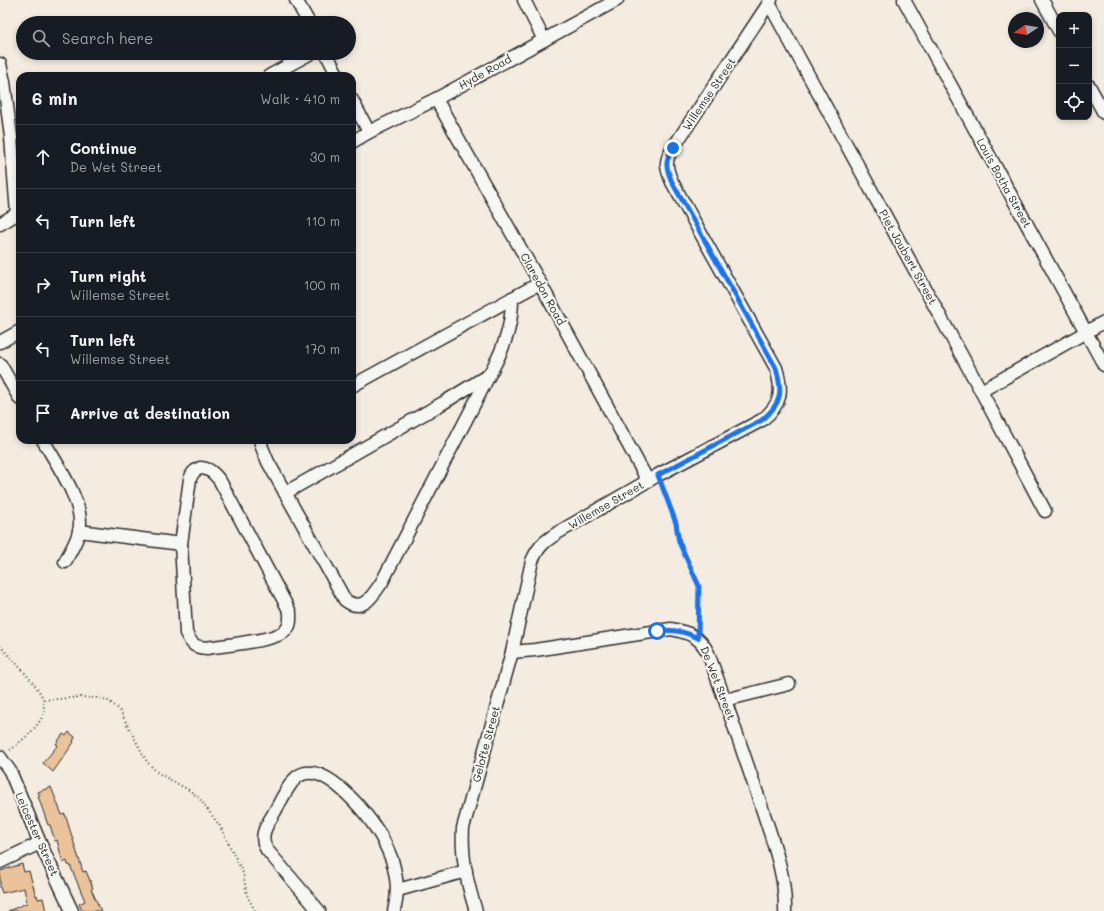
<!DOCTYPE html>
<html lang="en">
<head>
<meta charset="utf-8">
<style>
  body { margin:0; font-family:Mali,sans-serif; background:#242831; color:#f1f3f6 }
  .controls { position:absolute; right:12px; top:12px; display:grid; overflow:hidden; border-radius:8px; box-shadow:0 2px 6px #0003 }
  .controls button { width:36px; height:36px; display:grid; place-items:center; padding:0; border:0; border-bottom:1px solid #363941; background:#171b24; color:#f1f3f6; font:20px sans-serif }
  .compass { position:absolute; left:1008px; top:12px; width:36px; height:36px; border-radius:50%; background:#171b24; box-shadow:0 2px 6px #0003; rotate:258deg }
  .stop { position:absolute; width:12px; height:12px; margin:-9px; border:3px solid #1a73e8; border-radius:50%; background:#fff }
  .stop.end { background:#1a73e8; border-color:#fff; box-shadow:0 1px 4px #0008 }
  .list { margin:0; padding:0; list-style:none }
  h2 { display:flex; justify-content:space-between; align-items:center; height:52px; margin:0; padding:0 16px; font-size:17px }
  h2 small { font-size:13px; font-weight:400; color:#9ea1a6 }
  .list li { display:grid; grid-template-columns:26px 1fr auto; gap:12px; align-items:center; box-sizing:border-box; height:64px; padding:0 16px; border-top:1px solid #363941 }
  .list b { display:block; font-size:15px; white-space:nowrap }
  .list p { margin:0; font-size:13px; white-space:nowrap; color:#9ea1a6 }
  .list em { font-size:13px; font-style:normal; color:#9ea1a6 }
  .icon { flex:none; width:22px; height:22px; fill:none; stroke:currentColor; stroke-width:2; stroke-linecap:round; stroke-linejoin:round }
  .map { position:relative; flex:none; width:1104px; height:911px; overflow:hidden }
  .search { position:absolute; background:#171b24; box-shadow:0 2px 6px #0003; left:16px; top:16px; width:340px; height:44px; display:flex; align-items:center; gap:10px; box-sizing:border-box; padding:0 14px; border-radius:22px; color:#9ea1a6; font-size:15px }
  .panel { position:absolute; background:#171b24; box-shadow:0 2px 6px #0003; left:16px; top:72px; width:340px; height:372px; border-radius:12px }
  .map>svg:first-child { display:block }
</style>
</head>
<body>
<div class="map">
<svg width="1104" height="911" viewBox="0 0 1104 911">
  <rect width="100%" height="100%" fill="#f4ece1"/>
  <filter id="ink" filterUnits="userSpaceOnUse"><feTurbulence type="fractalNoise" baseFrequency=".025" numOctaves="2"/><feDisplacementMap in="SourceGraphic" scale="8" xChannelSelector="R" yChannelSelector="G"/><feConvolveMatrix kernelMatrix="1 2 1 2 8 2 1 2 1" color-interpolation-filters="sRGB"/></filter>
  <g filter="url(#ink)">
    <!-- building -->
    <g fill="#ebc39b" stroke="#2b2b2b">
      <polygon points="69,732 75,737 73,741 74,742 53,772 43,763 58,745 56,744 63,734 66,736"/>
      <polygon points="51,787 62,815 65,814 83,872 86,871 93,888 91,889 101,911 82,911 79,904 85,901 70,865 68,865 67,861 63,863 57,840 55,841 50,825 48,825 38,796 40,796 38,792"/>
      <polygon points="22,864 24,872 29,871 36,896 37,895 38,899 43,898 46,911 8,911 27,903 24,888 2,893 0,887 0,871"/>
    </g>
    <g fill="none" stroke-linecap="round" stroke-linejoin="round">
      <defs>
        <g id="minor">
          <polyline points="296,0 309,23"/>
          <polyline points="524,0 544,40"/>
          <polyline points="904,0 1104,365"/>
          <polyline points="1042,0 1059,31"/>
          <polyline points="769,3 981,391 1045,511"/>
          <polyline points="326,53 338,76"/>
          <polyline points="0,64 4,82 11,137 17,214"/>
          <polyline points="269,76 311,53"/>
          <polyline points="1089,86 1104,113"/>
          <polyline points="436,99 540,283 648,481"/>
          <polyline points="352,100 369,132"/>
          <polyline points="352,142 369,132 436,99 617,0"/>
          <polyline points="0,224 20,212"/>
          <polyline points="0,342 20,331"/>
          <polyline points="0,364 20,399"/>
          <polyline points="352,386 540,283"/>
          <polyline points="981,391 1104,322"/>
          <path d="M43,440C56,463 86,505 79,531C77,542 69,553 65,562"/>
          <path d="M262,440L261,445L268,462L345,600C363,614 373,595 382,582L497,360C507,339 512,322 512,298"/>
          <path d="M200,468C209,468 214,473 220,481L290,612C290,619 291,625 286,630C277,641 224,645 207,648C194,647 192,645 186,633L181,544L190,479C192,473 194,471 200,468Z"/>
          <polyline points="285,493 443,403 487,376"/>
          <polyline points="79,531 181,544"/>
          <path d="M512,652L535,650L671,629C689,633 699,635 708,653C726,702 743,752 760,802C771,837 786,873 785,911"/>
          <polyline points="725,700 789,684"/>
          <polyline points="0,757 10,771 40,843 72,911"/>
          <polyline points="0,862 40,843"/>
          <polyline points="398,890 466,871"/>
          <path d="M319,911L267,850C258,836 267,825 274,813C280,803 288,784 297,777C322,758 365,811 377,830C383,838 388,850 392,860C397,878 399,892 394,911"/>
          <path d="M476,911C467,884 461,857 463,828L512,652L532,561C539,545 545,541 559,532L658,475L762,420C782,404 783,391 776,368L672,182C666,168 664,161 673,148L771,0"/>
        </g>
      </defs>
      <!-- minor casing -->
      <use href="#minor" stroke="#2b2b2b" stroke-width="15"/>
      <!-- path -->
      <g stroke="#2b2b2b" stroke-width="2" stroke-dasharray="1 3" stroke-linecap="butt">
        <polyline points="662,485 676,523 679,542 699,586 698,626"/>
        <path d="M0,646C11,658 38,685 43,699C44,702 44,709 44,712C40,727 20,742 9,751"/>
        <polyline points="44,700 82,697 97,698 107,700 119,709 147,762 158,773 189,790 199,798 220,826 243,873 247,895 255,911"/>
      </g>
      <!-- minor -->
      <use href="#minor" stroke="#f6f6f2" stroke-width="12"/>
    </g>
  </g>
  <g fill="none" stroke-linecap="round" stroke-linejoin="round" filter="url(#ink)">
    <!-- route -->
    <path stroke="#1a73e8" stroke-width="5" d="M657,631C672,629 684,631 698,638L699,586L679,542L676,523L658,475L762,420C782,403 783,392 776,368L672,182C666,168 664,161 673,148"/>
  </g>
  <g text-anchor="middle" stroke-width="4" stroke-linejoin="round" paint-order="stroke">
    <!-- street labels -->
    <g font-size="11" fill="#2b2b2b" stroke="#f6f6f2">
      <text transform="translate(485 72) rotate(-29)" y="4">Hyde Road</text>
      <text transform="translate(709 94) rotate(-56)" y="4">Willemse Street</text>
      <text transform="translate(1004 183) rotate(61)" y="4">Louis Botha Street</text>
      <text transform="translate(908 257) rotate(61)" y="4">Piet Joubert Street</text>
      <text transform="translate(543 289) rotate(61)" y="4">Claredon Road</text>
      <text transform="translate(606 505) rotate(-30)" y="4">Willemse Street</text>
      <text transform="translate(718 683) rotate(69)" y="4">De Wet Street</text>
      <text transform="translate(486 744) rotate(-75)" y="4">Gelofte Street</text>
      <text transform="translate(37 834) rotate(66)" y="4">Leicester Street</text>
    </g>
  </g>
</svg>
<div class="controls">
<button>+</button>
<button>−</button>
<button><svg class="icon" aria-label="locate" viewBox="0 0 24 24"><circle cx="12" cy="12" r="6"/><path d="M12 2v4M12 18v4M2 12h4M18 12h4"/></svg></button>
</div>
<svg class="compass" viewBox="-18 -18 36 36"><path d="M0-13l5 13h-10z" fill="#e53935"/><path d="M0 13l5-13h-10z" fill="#9ea1a6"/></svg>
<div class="stop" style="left:657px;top:631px"></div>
<div class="stop end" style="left:673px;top:148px"></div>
<div class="search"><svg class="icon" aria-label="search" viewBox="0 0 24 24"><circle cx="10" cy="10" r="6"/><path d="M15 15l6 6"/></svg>Search here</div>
<section class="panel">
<h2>6 min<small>Walk · 410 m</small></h2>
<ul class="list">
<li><svg class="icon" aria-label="ahead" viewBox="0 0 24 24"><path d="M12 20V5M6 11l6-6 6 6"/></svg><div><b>Continue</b><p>De Wet Street</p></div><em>30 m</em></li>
<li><svg class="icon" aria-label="left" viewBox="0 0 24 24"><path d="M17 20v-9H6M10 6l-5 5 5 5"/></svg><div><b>Turn left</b></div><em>110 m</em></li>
<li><svg class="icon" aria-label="right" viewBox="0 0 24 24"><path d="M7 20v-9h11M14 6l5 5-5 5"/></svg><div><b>Turn right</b><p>Willemse Street</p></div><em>100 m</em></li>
<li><svg class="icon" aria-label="left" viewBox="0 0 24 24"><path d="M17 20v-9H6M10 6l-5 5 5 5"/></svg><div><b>Turn left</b><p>Willemse Street</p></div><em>170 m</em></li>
<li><svg class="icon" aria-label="arrive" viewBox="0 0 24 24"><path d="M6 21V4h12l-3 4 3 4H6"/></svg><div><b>Arrive at destination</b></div></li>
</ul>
</section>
</div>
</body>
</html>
